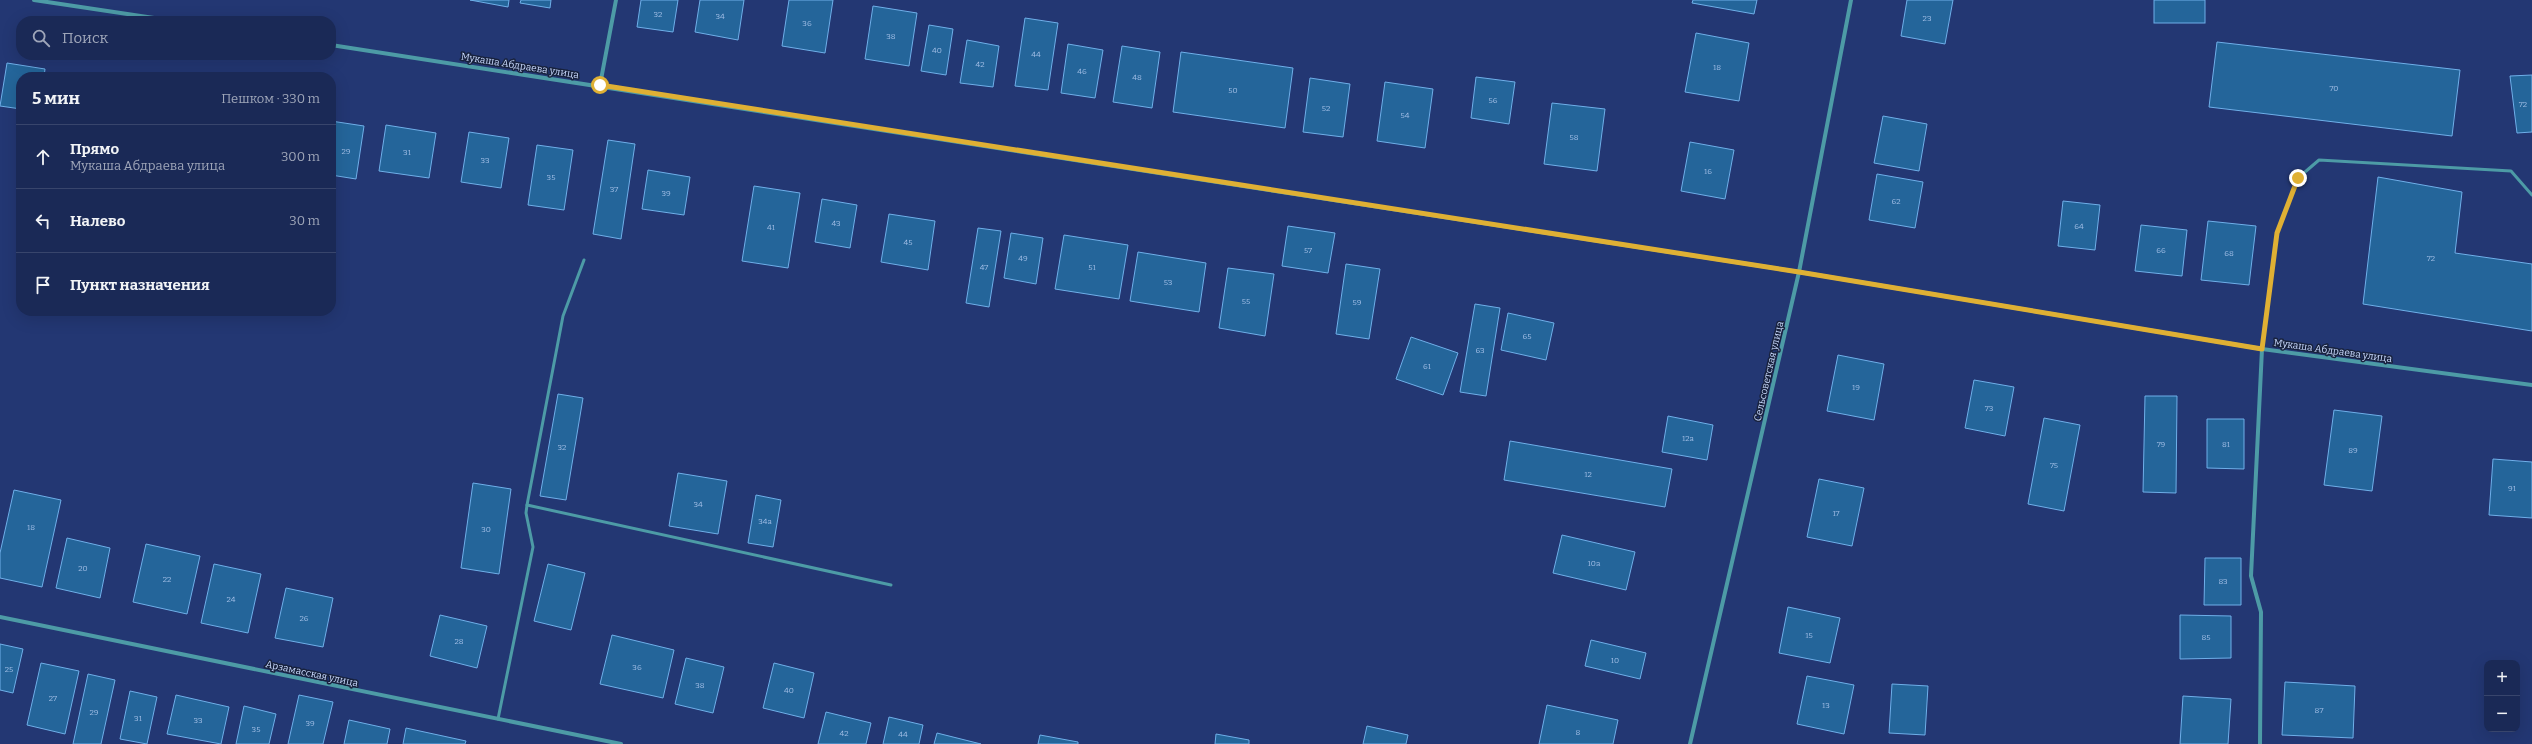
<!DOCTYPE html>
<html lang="ru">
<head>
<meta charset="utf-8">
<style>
  body { margin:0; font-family:Bitter,serif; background:#273560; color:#f1f3f6 }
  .controls { position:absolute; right:12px; bottom:12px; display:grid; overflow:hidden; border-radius:8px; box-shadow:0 4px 16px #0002 }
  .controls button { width:36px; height:36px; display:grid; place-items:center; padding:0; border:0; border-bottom:1px solid #38456c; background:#1a2956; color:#f1f3f6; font:20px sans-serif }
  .stop { position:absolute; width:12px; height:12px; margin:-9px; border:3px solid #dfb034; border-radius:50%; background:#fff }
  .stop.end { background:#dfb034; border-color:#fff; box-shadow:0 1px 4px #0008 }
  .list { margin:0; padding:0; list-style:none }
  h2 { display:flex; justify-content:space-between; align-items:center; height:52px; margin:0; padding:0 16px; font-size:17px }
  h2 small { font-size:13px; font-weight:400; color:#9fa6b9 }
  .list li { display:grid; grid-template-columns:26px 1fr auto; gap:12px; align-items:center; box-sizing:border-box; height:64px; padding:0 16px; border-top:1px solid #38456c }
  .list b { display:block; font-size:15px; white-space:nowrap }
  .list p { margin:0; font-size:13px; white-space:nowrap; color:#9fa6b9 }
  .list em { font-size:13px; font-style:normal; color:#9fa6b9 }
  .icon { flex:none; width:22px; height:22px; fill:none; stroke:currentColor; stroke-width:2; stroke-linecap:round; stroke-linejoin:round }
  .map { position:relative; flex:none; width:2532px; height:744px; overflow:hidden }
  .search { position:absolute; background:#1a2956; box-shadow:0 4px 16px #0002; left:16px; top:16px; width:320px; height:44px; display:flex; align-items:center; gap:10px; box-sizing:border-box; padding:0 14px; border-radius:16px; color:#9fa6b9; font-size:15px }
  .panel { position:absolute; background:#1a2956; box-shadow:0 4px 16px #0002; left:16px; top:72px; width:320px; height:244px; border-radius:16px }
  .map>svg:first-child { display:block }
</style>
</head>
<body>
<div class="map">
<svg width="2532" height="744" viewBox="0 0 2532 744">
  <rect width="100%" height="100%" fill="#233773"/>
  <!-- building -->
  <g fill="#24659a" stroke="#6fafe9">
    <polygon points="470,0 509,0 508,7"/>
    <polygon points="521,0 551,0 550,8 520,3"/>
    <polygon points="641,0 678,0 673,32 637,27"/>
    <polygon points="700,0 744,0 738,40 695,32"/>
    <polygon points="789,0 833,0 825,53 782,46"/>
    <polygon points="1693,0 1757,0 1754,14 1692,3"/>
    <polygon points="1907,0 1953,0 1945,44 1901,36"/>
    <rect x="2154" y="0" width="51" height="23"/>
    <polygon points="873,6 917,13 909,66 865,59"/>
    <polygon points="1025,18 1058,23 1048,90 1015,86"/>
    <polygon points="929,25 953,29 946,75 921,71"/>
    <polygon points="1696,33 1749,43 1739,101 1685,92"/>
    <polygon points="967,40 999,46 993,87 960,83"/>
    <polygon points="2217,42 2460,70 2452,136 2209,107"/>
    <polygon points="1068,44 1103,50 1095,98 1061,93"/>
    <polygon points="1122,46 1160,52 1152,108 1113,102"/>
    <polygon points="1181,52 1293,68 1285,128 1173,112"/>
    <polygon points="7,63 45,69 44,77 21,77 21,109 0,106"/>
    <polygon points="2532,75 2532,132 2517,133 2510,76"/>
    <polygon points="1476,77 1515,82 1509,124 1471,118"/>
    <polygon points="1310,78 1350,84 1343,137 1303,132"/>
    <polygon points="1385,82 1433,89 1425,148 1377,141"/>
    <polygon points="1552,103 1605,109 1597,171 1544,164"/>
    <polygon points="1883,116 1927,124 1919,171 1874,163"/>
    <polygon points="331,121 364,126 356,179 331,175"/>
    <polygon points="386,125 436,133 429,178 379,171"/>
    <polygon points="469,132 509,138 501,188 461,182"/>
    <polygon points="608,140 635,144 621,239 593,234"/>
    <polygon points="1690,142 1734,150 1725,199 1681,191"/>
    <polygon points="537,145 573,150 564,210 528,205"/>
    <polygon points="648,170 690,177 684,215 642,209"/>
    <polygon points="1877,174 1923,182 1915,228 1869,220"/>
    <polygon points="2378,177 2462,192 2455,253 2532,264 2532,331 2363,304"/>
    <polygon points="754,186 800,193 788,268 742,261"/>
    <polygon points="822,199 857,205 850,248 815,242"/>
    <polygon points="2063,201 2100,205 2095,250 2058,246"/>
    <polygon points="889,214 935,221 928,270 881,262"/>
    <polygon points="2208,221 2256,226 2249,285 2201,280"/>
    <polygon points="2141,225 2187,230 2182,276 2135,271"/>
    <polygon points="1288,226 1335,233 1328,273 1282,266"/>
    <polygon points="978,228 1001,231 989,307 966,303"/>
    <polygon points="1011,233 1043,238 1036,284 1004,278"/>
    <polygon points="1064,235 1128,245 1119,299 1055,289"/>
    <polygon points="1138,252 1206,263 1199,312 1130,301"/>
    <polygon points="1346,264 1380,269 1369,339 1336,334"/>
    <polygon points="1228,268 1274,274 1265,336 1219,328"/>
    <polygon points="1475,304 1500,308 1486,396 1460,392"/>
    <polygon points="1508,313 1554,323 1546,360 1501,350"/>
    <polygon points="1411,337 1458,353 1443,395 1396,379"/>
    <polygon points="1838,355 1884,364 1874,420 1827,411"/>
    <polygon points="1974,380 2014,387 2005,436 1965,428"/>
    <polygon points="558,394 583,398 566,500 540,496"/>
    <polygon points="2145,396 2177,396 2176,493 2143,492"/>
    <polygon points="2334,410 2382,416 2372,491 2324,485"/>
    <polygon points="1668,416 1713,425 1707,460 1662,452"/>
    <polygon points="2044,418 2080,425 2064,511 2028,504"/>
    <polygon points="2207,419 2244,419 2244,469 2207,468"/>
    <polygon points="1510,441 1672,469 1665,507 1504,480"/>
    <polygon points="2493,459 2532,462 2532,518 2489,515"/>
    <polygon points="678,473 727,481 718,534 669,526"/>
    <polygon points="1819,479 1864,488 1852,546 1807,537"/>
    <polygon points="473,483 511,489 499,574 461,568"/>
    <polygon points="14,490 61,500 42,587 0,578 0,553"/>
    <polygon points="756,495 781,500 773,547 748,543"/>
    <polygon points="1562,535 1635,552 1626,590 1553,573"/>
    <polygon points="67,538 110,548 100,598 56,588"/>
    <polygon points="146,544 200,556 187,614 133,602"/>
    <polygon points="2205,558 2241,558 2241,605 2204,605"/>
    <polygon points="214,564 261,574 248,633 201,623"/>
    <polygon points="548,564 585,573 571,630 534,621"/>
    <polygon points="286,588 333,598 323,647 275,638"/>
    <polygon points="1788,607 1840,618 1830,663 1779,653"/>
    <polygon points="440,615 487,626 477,668 430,656"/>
    <polygon points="2180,615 2231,616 2231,658 2180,659"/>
    <polygon points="612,635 674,650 663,698 600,684"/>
    <polygon points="1591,640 1646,653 1640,679 1585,666"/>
    <polygon points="0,644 23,649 13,693 0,690"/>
    <polygon points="686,658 724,667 713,713 675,704"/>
    <polygon points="41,663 79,671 65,734 27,725"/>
    <polygon points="774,663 814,673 804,718 763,708"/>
    <polygon points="88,674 115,680 101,744 73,744"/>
    <polygon points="1807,676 1854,685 1844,734 1797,724"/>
    <polygon points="2285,682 2355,686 2353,738 2282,735"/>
    <polygon points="1892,684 1928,686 1925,735 1889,733"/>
    <polygon points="130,691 157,697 147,744 120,739"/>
    <polygon points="176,695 229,707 221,744 167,734"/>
    <polygon points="299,695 333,702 323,744 288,744"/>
    <polygon points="2183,696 2231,699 2228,744 2180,744"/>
    <polygon points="1547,705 1618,720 1613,744 1539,744"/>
    <polygon points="244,706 276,714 269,744 236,744"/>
    <polygon points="826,712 871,723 866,744 818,744"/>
    <polygon points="889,717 923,725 919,744 883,744"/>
    <polygon points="349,720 390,729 387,744 344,744"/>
    <polygon points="1367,726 1408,735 1406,744 1363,744"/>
    <polygon points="406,728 466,741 465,744 403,744"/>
    <polygon points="937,733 981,744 934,744"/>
    <polygon points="1216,734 1249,740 1249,744 1215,744"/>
    <polygon points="1040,735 1078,742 1078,744 1038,744"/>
  </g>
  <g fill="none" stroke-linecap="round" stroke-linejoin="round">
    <!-- lane -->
    <g stroke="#4d9ba6" stroke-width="3">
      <polyline points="2262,349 2277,233 2298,178 2319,160 2511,171 2532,195"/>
      <polyline points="527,505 891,585"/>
      <polyline points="498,719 533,547 526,513 527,505 563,316 584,260"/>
    </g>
    <!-- street -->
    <g stroke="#4d9ba6" stroke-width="4">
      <polyline points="34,0 174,21"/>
      <polyline points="331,45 1799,272 2262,349 2532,385"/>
      <polyline points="600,85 616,0"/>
      <polyline points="0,617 621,744"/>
      <polyline points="1690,744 1799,272 1851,0"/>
      <polyline points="2260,744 2261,612 2251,576 2262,349"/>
    </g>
  </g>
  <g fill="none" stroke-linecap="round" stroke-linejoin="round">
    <!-- route -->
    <polyline stroke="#dfb034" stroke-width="5" points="600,85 1799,272 2262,349 2277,233 2298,178"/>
  </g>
  <g text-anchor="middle" stroke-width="3" stroke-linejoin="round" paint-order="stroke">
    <!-- number labels -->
    <g font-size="8" fill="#a0bde5">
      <text x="658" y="17">32</text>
      <text x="720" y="19">34</text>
      <text x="1927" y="21">23</text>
      <text x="807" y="26">36</text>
      <text x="891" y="39">38</text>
      <text x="937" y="53">40</text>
      <text x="1036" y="57">44</text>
      <text x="980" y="67">42</text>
      <text x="1717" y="70">18</text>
      <text x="1082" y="74">46</text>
      <text x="1137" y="80">48</text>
      <text x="2334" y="91">70</text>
      <text x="1233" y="93">50</text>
      <text x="1493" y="103">56</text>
      <text x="2523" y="107">72</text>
      <text x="1326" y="111">52</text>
      <text x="1405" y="118">54</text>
      <text x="1574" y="140">58</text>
      <text x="346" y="154">29</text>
      <text x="407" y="155">31</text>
      <text x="485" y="163">33</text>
      <text x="1708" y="174">16</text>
      <text x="551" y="180">35</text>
      <text x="614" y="192">37</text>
      <text x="666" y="196">39</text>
      <text x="1896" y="204">62</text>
      <text x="836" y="226">43</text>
      <text x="2079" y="229">64</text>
      <text x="771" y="230">41</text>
      <text x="908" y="245">45</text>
      <text x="1308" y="253">57</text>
      <text x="2161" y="253">66</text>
      <text x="2229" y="256">68</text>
      <text x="1023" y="261">49</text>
      <text x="2431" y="261">72</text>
      <text x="984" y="270">47</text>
      <text x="1092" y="270">51</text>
      <text x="1168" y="285">53</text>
      <text x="1246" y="304">55</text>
      <text x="1357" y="305">59</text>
      <text x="1527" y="339">65</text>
      <text x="1480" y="353">63</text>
      <text x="1427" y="369">61</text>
      <text x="1856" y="390">19</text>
      <text x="1989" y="411">73</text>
      <text x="1688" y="441">12a</text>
      <text x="2161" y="447">79</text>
      <text x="2226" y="447">81</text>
      <text x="562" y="450">32</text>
      <text x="2353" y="453">89</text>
      <text x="2054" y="468">75</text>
      <text x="1588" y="477">12</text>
      <text x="2512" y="491">91</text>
      <text x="698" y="507">34</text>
      <text x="1836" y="516">17</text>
      <text x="765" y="524">34a</text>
      <text x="31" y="530">18</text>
      <text x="486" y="532">30</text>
      <text x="1594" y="566">10a</text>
      <text x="83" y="571">20</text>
      <text x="167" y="582">22</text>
      <text x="2223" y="584">83</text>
      <text x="231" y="602">24</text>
      <text x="304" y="621">26</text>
      <text x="1809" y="638">15</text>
      <text x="2206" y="640">85</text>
      <text x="459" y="644">28</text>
      <text x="1615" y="663">10</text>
      <text x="637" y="670">36</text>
      <text x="9" y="672">25</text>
      <text x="700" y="688">38</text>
      <text x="789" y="693">40</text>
      <text x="53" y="701">27</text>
      <text x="1826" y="708">13</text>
      <text x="2319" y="713">87</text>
      <text x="94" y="715">29</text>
      <text x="138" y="721">31</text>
      <text x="198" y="723">33</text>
      <text x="310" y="726">39</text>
      <text x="256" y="732">35</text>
      <text x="1578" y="735">8</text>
      <text x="844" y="736">42</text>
      <text x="903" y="737">44</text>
    </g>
    <!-- street labels -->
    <g font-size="10" fill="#cadafe" stroke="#18223d">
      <text transform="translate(520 65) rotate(9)" y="4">Мукаша Абдраева улица</text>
      <text transform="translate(2333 350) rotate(8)" y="4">Мукаша Абдраева улица</text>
      <text transform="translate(1768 371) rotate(-77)" y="4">Сельсоветская улица</text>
      <text transform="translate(312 673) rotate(12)" y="4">Арзамасская улица</text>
    </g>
  </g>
</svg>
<div class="controls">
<button>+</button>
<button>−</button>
</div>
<div class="stop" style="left:600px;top:85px"></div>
<div class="stop end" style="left:2298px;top:178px"></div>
<div class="search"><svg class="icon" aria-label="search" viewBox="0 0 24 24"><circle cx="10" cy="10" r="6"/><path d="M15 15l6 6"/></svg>Поиск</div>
<section class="panel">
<h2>5 мин<small>Пешком · 330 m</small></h2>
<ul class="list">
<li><svg class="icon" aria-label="ahead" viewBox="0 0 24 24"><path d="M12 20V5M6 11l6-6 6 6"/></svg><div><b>Прямо</b><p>Мукаша Абдраева улица</p></div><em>300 m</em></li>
<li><svg class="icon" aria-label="left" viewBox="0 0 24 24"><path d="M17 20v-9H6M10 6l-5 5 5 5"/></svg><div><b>Налево</b></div><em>30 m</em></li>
<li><svg class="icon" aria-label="arrive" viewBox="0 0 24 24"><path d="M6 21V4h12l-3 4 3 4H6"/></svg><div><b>Пункт назначения</b></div></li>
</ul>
</section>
</div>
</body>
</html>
